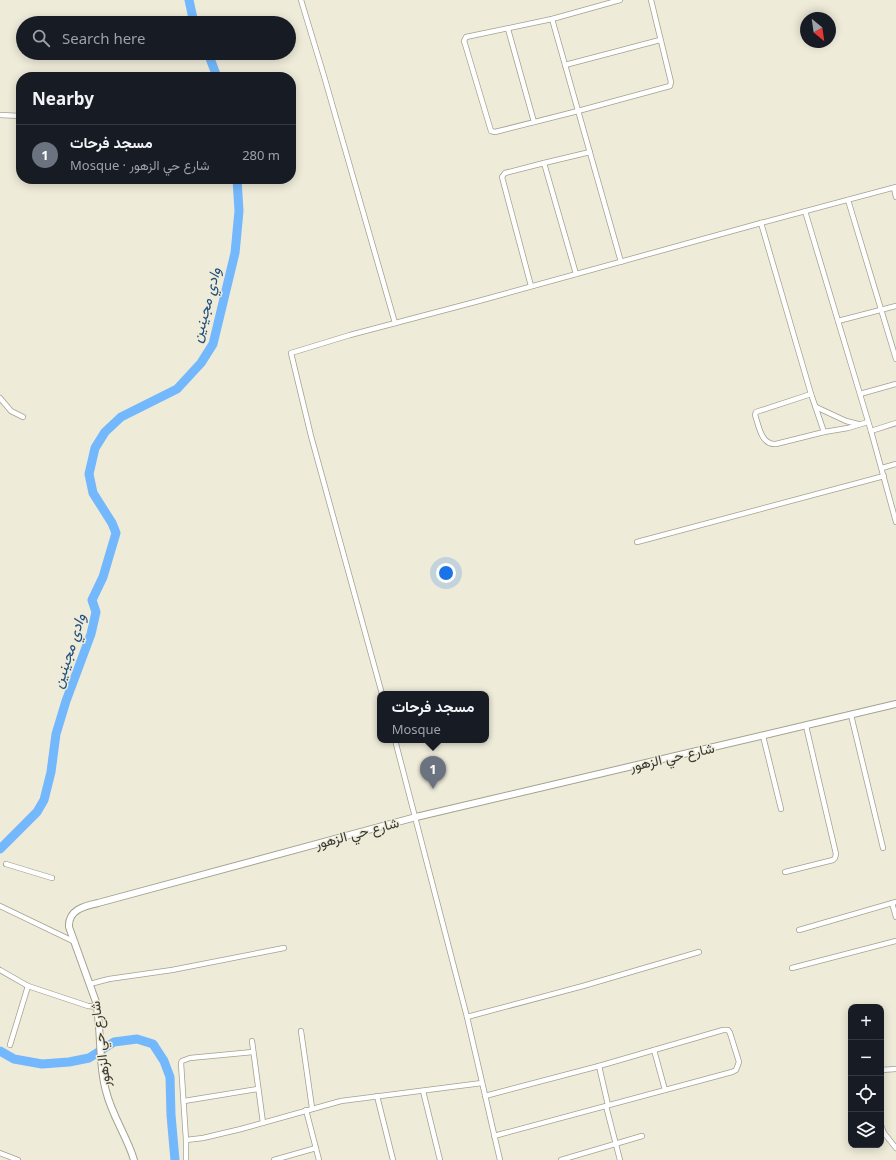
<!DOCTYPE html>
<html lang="en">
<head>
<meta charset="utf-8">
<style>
  body { margin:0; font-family:"Noto Sans",Vazirmatn,sans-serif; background:#242831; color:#f1f3f6 }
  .controls { position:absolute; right:12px; bottom:12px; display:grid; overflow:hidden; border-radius:8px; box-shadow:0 2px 10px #0003 }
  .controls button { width:36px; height:36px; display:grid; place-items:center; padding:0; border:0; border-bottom:1px solid #363941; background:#171b24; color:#f1f3f6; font:20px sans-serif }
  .compass { position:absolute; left:800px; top:12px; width:36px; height:36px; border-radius:50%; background:#171b24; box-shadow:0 2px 10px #0003; rotate:151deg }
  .you { position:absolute; left:446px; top:573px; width:14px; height:14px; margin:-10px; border:3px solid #fff; border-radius:50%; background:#1a73e8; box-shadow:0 0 0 6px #1a73e833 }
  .badge { display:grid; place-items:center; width:26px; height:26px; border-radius:50%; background:#1c75c2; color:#fff; font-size:13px; font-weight:700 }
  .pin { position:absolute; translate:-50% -33px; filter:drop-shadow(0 1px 2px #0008) }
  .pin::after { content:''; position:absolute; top:21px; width:14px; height:12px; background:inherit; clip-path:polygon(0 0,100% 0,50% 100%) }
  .popup { position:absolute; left:377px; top:691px; width:112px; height:52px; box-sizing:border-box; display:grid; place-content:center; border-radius:8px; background:#171b24; filter:drop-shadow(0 1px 3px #0005); font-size:13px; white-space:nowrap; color:#9ea1a6 }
  .popup b { font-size:15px; color:#f1f3f6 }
  .popup::after { content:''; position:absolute; left:50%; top:100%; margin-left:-8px; border:8px solid transparent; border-top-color:#171b24 }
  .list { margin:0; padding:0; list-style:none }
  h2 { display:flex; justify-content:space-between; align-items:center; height:52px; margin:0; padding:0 16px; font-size:17px }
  h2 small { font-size:13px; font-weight:400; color:#9ea1a6 }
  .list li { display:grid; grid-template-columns:26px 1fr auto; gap:12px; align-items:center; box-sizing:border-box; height:60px; padding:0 16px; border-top:1px solid #363941 }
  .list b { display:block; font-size:15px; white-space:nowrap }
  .list p { margin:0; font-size:13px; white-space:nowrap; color:#9ea1a6 }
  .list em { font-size:13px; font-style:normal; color:#9ea1a6 }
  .icon { flex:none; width:22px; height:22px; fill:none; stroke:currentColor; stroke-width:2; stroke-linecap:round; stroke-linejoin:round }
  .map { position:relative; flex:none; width:896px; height:1160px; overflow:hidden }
  .search { position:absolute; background:#171b24; box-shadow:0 2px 10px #0003; left:16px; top:16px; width:280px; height:44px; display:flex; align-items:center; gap:10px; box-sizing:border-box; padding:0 14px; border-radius:22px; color:#9ea1a6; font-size:15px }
  .panel { position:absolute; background:#171b24; box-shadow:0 2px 10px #0003; left:16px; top:72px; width:280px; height:112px; border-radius:16px }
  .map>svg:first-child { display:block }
</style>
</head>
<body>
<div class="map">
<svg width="896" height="1160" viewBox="0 0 896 1160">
  <rect width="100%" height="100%" fill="#eeebd9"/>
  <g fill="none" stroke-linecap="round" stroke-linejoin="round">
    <!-- river -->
    <g stroke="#73b7fc" stroke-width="9">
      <polyline points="189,0 194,23"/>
      <polyline points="208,53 217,77"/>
      <polyline points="0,849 37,812 44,800 51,772 56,734 66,701 91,634 96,612 92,600 103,577 116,533 112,523 93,493 89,474 95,448 105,432 121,417 177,389 201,363 213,344 235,253 239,211 237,179"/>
      <polyline points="0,1051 14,1059 42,1064 69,1062 89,1058 114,1042 137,1039 153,1044 164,1061 170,1077 171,1115 175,1160"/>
    </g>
    <defs>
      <g id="street">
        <polyline points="301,0 324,76 395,323"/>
        <polyline points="620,0 552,19 466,37 464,41 465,44 491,131 495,132 578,111 670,86 671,82 651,0"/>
        <polyline points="552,19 621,262"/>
        <polyline points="508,29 534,122"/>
        <polyline points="565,65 660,40"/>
        <polyline points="0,115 21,116"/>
        <polyline points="544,163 590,152"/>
        <polyline points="894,188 896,197"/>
        <polyline points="848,200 896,359"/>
        <polyline points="805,211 871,431 896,522"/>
        <polyline points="761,223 811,394 824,432"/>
        <polyline points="531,286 502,177 505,173 544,163 576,274"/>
        <polyline points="838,321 896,306"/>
        <path d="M811,394L756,412L755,415C759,426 761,445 776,444L824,432L848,428L868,422"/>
        <polyline points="860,394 896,384"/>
        <polyline points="0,398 11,411 23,417"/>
        <polyline points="816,407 846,421 858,424"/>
        <polyline points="871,431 896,423"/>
        <polyline points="882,468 896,464"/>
        <polyline points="637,542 884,476"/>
        <polyline points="382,694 311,436 291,353 350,335 475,302 761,223 896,187"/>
        <polyline points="851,715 883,848"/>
        <polyline points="763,736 781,809"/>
        <polyline points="395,740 467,1017 500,1160"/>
        <polyline points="6,864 52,878"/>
        <polyline points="785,872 833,860 835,858 836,854 806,726"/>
        <polyline points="892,903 896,917"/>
        <polyline points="0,906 75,942"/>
        <polyline points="799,930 896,902"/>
        <polyline points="792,968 896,941"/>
        <polyline points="0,970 28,986 88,1006 97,1007"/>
        <polyline points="90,984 109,979 172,970 284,948"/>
        <polyline points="467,1017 583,986 699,952"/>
        <polyline points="301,1031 312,1108"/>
        <polyline points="252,1041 263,1123"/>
        <polyline points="10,1045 28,986"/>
        <polyline points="654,1050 665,1090"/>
        <polyline points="253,1052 190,1058 182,1061 181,1063 186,1140 203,1138 241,1129 341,1101 482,1083"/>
        <polyline points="599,1066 608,1105"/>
        <polyline points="881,1070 896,1069"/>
        <polyline points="423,1091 440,1160"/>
        <polyline points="377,1096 393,1160"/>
        <polyline points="485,1096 599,1066 723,1030 728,1030 730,1033 739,1062 736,1070 732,1072 494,1136"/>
        <polyline points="184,1101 258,1089"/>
        <polyline points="606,1106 620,1160"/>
        <polyline points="306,1110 319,1160"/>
        <polyline points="881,1125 884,1133 896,1148"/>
        <polyline points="186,1140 186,1160"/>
        <polyline points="0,1153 18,1160"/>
        <polyline points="274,1160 316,1148"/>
        <polyline points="561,1160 642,1136"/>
      </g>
      <path id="secondary" d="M134,1160C127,1136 112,1116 106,1091C98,1063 102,1032 96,1002L69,927C68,910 84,906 98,903L416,817L896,704"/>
    </defs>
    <!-- street casing -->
    <use href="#street" stroke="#a4a190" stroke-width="6"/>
    <!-- secondary casing -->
    <use href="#secondary" stroke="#a4a190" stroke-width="8"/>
    <!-- street -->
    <use href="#street" stroke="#fff" stroke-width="4.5"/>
    <!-- secondary -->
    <use href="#secondary" stroke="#fff" stroke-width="6"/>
  </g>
  <g text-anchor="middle" stroke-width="3" stroke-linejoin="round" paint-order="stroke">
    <!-- street labels -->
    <g font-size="14" fill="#3a3831" stroke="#eeebd9">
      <text transform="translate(672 757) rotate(-13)" y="5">شارع حي الزهور</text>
      <text transform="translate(357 833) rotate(-15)" y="5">شارع حي الزهور</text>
      <text transform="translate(100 1044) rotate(-97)" y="5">شارع حي الزهور</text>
    </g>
    <!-- water labels -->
    <g font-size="15" font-style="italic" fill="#204f7d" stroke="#eeebd9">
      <text transform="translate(206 305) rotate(-75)" y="5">وادي مجينين</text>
      <text transform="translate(69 651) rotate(-72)" y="5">وادي مجينين</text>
    </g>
  </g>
</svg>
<div class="controls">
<button>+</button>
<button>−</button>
<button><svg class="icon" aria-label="locate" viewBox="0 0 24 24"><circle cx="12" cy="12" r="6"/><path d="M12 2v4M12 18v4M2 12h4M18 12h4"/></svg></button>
<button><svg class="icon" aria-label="layers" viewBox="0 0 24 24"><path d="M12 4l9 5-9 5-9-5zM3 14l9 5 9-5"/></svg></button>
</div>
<svg class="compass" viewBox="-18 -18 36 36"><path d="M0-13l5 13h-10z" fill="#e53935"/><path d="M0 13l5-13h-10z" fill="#9ea1a6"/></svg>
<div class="you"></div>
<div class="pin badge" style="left:433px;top:789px;background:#6b7280">1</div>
<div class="popup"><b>مسجد فرحات</b>Mosque</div>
<div class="search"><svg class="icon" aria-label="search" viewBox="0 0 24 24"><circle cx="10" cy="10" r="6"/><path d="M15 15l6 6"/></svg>Search here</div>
<section class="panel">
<h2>Nearby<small></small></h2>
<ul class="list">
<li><span class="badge" style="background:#6b7280">1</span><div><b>مسجد فرحات</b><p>Mosque · شارع حي الزهور</p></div><em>280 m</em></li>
</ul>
</section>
</div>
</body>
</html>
